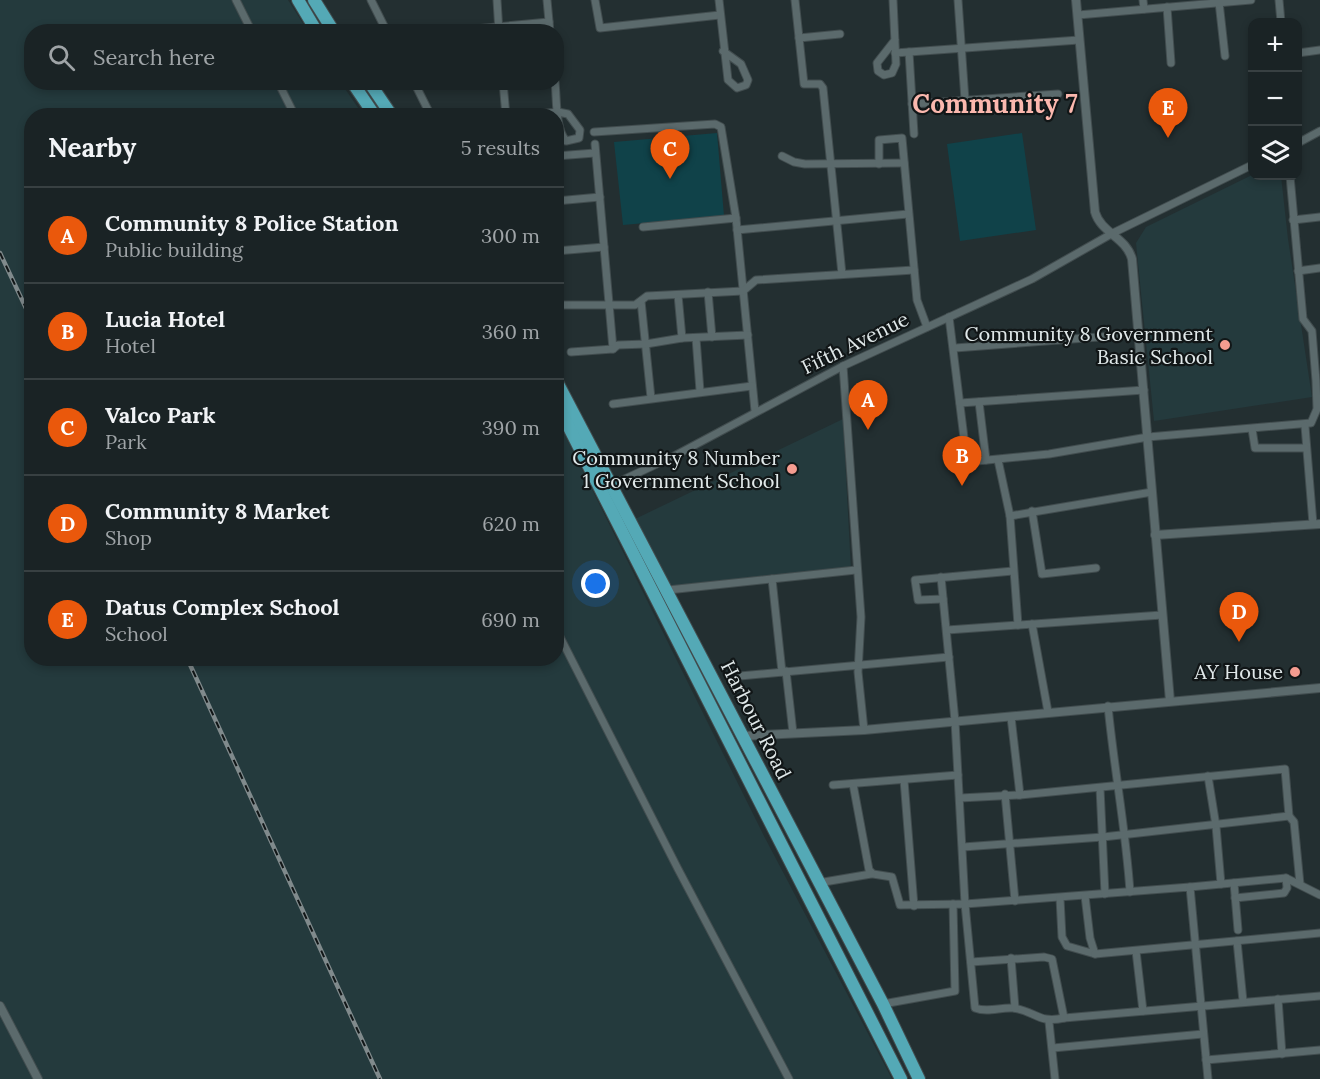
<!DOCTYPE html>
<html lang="en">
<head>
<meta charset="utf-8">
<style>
  body { margin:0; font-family:Lora,serif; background:#232b2d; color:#f1f3f6 }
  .controls { position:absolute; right:18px; top:18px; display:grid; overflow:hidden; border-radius:12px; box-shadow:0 3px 9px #0003 }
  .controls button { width:54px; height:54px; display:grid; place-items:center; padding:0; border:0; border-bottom:2px solid #384042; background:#1a2325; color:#f1f3f6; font:30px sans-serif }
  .you { position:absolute; left:596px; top:584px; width:21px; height:21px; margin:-15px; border:4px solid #fff; border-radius:50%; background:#1a73e8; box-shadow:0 0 0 9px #1a73e833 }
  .badge { display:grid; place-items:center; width:39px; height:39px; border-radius:50%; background:#ea580c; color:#fff; font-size:20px; font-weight:700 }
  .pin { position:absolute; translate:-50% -50px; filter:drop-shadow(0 2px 3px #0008) }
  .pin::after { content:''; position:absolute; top:32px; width:21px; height:18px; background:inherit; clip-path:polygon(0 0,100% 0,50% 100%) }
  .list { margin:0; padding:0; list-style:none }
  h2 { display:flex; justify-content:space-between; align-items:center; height:78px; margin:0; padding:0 24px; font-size:26px }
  h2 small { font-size:20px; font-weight:400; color:#9fa4a7 }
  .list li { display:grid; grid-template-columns:39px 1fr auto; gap:18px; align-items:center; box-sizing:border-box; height:96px; padding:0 24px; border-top:2px solid #384042 }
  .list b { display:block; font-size:22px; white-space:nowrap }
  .list p { margin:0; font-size:20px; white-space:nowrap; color:#9fa4a7 }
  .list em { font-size:20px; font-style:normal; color:#9fa4a7 }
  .icon { flex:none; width:33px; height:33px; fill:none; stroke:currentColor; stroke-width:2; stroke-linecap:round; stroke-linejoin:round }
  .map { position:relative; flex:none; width:1320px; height:1079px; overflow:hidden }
  .search { position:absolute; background:#1a2325; box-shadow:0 3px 9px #0003; left:24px; top:24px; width:540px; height:66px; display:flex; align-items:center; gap:15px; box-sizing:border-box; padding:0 21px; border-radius:24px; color:#9fa4a7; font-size:22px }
  .panel { position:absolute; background:#1a2325; box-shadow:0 3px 9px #0003; left:24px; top:108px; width:540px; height:558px; border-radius:24px }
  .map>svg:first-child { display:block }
</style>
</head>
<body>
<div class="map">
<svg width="1320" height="1079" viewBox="0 0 1320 1079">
  <rect width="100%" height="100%" fill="#232f31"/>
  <!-- built -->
  <g fill="#243a3d">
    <polygon points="0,0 288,0 308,31 32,32 32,82 341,83 363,115 32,116 32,658 556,658 557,419 765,838 892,1079 0,1079"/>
    <polygon points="1252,175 1281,176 1288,239 1312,397 1154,421 1136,243 1146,227"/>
    <polygon points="843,419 851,570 671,587 635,519"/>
  </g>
  <!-- green -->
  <g fill="#104249">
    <polygon points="717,133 724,216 623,225 614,142"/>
    <polygon points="1022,133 1036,230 960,241 947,144"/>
  </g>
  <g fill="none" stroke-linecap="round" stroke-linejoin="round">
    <defs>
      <g id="minor">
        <polyline points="236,0 252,32"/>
        <polyline points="371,0 387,32"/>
        <polyline points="497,0 499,32"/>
        <polyline points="547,0 550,32"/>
        <polyline points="595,0 600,28 720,15"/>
        <polyline points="719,0 728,80 737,88 746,85 748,80 741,64 723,51"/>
        <polyline points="795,0 804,84 820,84 823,88 842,274"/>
        <polyline points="893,0 896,64 892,73 884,75 878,71 877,63 895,40"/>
        <polyline points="958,0 965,100"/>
        <polyline points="1143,0 1144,9"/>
        <polyline points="1279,0 1281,22"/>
        <polyline points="1219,2 1225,56"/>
        <polyline points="1167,7 1171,63"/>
        <polyline points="1078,15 1251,0"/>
        <polyline points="442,32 549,22"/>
        <polyline points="799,38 840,34"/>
        <polyline points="909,52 914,134"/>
        <polyline points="895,53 1079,40"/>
        <polyline points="1298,53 1320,50"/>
        <polyline points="278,82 295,116"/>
        <polyline points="414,82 431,116"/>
        <polyline points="503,82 506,116"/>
        <polyline points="912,104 1058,94"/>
        <path d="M518,116L558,112L568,114L580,130L579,138L566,141C555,128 557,99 555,82"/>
        <polyline points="594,132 715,124 721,127 736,218 755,411"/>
        <polyline points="1298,143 1320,131"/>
        <polyline points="595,144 613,349"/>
        <polyline points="556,156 595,153"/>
        <polyline points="782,156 794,162 805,164 904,163"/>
        <polyline points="879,164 879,140 902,138 917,300 927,327"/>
        <polyline points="556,201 600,197"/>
        <polyline points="1293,220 1320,217"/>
        <polyline points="643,227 736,218"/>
        <polyline points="737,230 908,214"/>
        <polyline points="556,251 604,247"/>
        <polyline points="1298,271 1320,268"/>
        <polyline points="708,292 712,337"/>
        <polyline points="678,295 682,338"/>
        <polyline points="641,301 651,398"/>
        <polyline points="556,305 635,305 647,296 743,291 756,280 914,270"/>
        <polyline points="949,317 967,462 1049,454 1148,437 1311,423 1317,409 1316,381 1312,331 1303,319 1290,176"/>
        <polyline points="696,338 700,391"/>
        <polyline points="955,348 1139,334"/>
        <polyline points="571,352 613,349 618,345 646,344 682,338 748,335"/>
        <polyline points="843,366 861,617 858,672 864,730"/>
        <polyline points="979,402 986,460"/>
        <polyline points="960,403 1144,390"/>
        <polyline points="613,404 752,386"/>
        <polyline points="1305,426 1313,524"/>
        <polyline points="1252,429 1255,448 1305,448"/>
        <polyline points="998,460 1010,516 1018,625"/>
        <polyline points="612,485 676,455 843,366 1032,279 1113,233 1252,165"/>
        <polyline points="1032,511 1042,574 1096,568"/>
        <polyline points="1010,516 1152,492"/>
        <polyline points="941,577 955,721 965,904 1190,887 1208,1079"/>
        <polyline points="772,579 782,672"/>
        <polyline points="668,590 856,570"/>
        <polyline points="943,599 918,600 915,580 1013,571"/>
        <polyline points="1032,624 1048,712"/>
        <polyline points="556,629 678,869 789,1079"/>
        <polyline points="947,630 1162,615"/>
        <polyline points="786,671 793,733"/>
        <polyline points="740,676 949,657"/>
        <path d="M1108,706C1114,769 1126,830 1130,892"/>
        <polyline points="1011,717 1020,795"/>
        <polyline points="1208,776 1216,826 1221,884"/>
        <polyline points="904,780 914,906"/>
        <path d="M853,784L869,870L873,874L892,877L900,905L965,904L975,1008C988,1013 1000,1007 1013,1008C1036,1011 1038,1024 1064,1018L1320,996"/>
        <polyline points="833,785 958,775"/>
        <polyline points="1100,788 1105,894"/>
        <polyline points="1005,794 1015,901"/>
        <polyline points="960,798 1020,795 1285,769 1289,816 1294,822 1300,884"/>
        <polyline points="963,847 1103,837 1289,816"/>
        <polyline points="818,883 871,874"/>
        <polyline points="1234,883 1238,930"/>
        <polyline points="1190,887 1286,878 1320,895"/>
        <polyline points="1060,898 1062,937 1067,946 1095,954 1090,938 1085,896"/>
        <polyline points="1235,898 1284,893 1287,888 1286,878"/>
        <polyline points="1237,941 1243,1001"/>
        <polyline points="1136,951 1143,1011"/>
        <polyline points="1095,954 1320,933"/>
        <polyline points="1011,958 1015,1008"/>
        <polyline points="971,962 1044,957 1052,959 1064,1018"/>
        <polyline points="1278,999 1282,1054"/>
        <polyline points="883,1004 955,991 953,904"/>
        <polyline points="1049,1022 1055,1079"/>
        <polyline points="1053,1048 1203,1034"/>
        <polyline points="1206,1060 1320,1050"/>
      </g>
      <g id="tertiary">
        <path d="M1076,0L1095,212C1101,233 1126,237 1132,259L1170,701"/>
        <polyline points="1155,535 1320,524"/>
        <polyline points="743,736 864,730 1320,688"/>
        <polyline points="0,1006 38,1079"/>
      </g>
      <g id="trunk">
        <polyline points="298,0 317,32"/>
        <polyline points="314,0 334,32"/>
        <polyline points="352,82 375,116"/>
        <polyline points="369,82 392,116"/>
        <polyline points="556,380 883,1004 919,1079"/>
        <polyline points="556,402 901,1079"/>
      </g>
    </defs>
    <!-- minor casing -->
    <use href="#minor" stroke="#424d4f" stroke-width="9"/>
    <!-- tertiary casing -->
    <use href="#tertiary" stroke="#424d4f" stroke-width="10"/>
    <!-- trunk casing -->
    <use href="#trunk" stroke="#424d4f" stroke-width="14"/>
    <!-- minor -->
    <use href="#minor" stroke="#5b6a6c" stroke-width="7"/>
    <!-- tertiary -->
    <use href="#tertiary" stroke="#5b6a6c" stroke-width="8"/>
    <!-- trunk -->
    <use href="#trunk" stroke="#54a9b6" stroke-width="12"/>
    <defs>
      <g id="rail">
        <polyline points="0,253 32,321"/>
        <polyline points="187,658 380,1079"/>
      </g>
    </defs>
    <!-- rail casing -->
    <use href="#rail" stroke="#808a8c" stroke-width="4.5"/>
    <!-- rail -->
    <use href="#rail" stroke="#111617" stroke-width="2" stroke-dasharray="7" stroke-linecap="butt"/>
  </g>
  <!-- markers -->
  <g fill="#f59c90" stroke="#111617" stroke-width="2">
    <circle cx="1225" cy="345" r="6"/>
    <circle cx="792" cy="469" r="6"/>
    <circle cx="1295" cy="672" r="6"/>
  </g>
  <g text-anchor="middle" stroke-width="4.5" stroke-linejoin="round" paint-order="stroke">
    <!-- poi labels -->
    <g font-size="20" fill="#e0e8e9" stroke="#111617" text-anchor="end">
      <text x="1213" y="341">Community 8 Government<tspan x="1213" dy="23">Basic School</tspan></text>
      <text x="780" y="465">Community 8 Number<tspan x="780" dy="23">1 Government School</tspan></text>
      <text x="1283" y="679">AY House</text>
    </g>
    <!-- street labels -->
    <g font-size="20" fill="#e0e8e9" stroke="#111617">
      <text transform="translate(855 343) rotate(-26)" y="7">Fifth Avenue</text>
      <text transform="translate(756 720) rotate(63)" y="7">Harbour Road</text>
    </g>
    <!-- district labels -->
    <g font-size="26" font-weight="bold" fill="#fbb8ae" stroke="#111617">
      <text x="995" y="113">Community 7</text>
    </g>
  </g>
</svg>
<div class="controls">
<button>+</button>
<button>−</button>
<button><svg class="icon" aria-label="layers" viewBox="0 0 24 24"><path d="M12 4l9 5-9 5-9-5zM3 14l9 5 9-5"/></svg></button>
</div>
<div class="you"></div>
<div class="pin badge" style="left:868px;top:430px">A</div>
<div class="pin badge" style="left:962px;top:486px">B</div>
<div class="pin badge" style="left:670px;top:179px">C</div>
<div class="pin badge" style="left:1239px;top:642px">D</div>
<div class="pin badge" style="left:1168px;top:138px">E</div>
<div class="search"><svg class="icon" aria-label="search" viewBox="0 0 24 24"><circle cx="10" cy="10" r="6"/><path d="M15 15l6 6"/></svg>Search here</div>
<section class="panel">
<h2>Nearby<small>5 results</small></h2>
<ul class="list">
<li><span class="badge">A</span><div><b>Community 8 Police Station</b><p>Public building</p></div><em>300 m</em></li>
<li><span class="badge">B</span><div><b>Lucia Hotel</b><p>Hotel</p></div><em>360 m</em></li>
<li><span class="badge">C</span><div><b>Valco Park</b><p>Park</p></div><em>390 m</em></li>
<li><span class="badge">D</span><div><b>Community 8 Market</b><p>Shop</p></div><em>620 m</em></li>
<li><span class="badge">E</span><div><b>Datus Complex School</b><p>School</p></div><em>690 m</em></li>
</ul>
</section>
</div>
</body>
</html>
